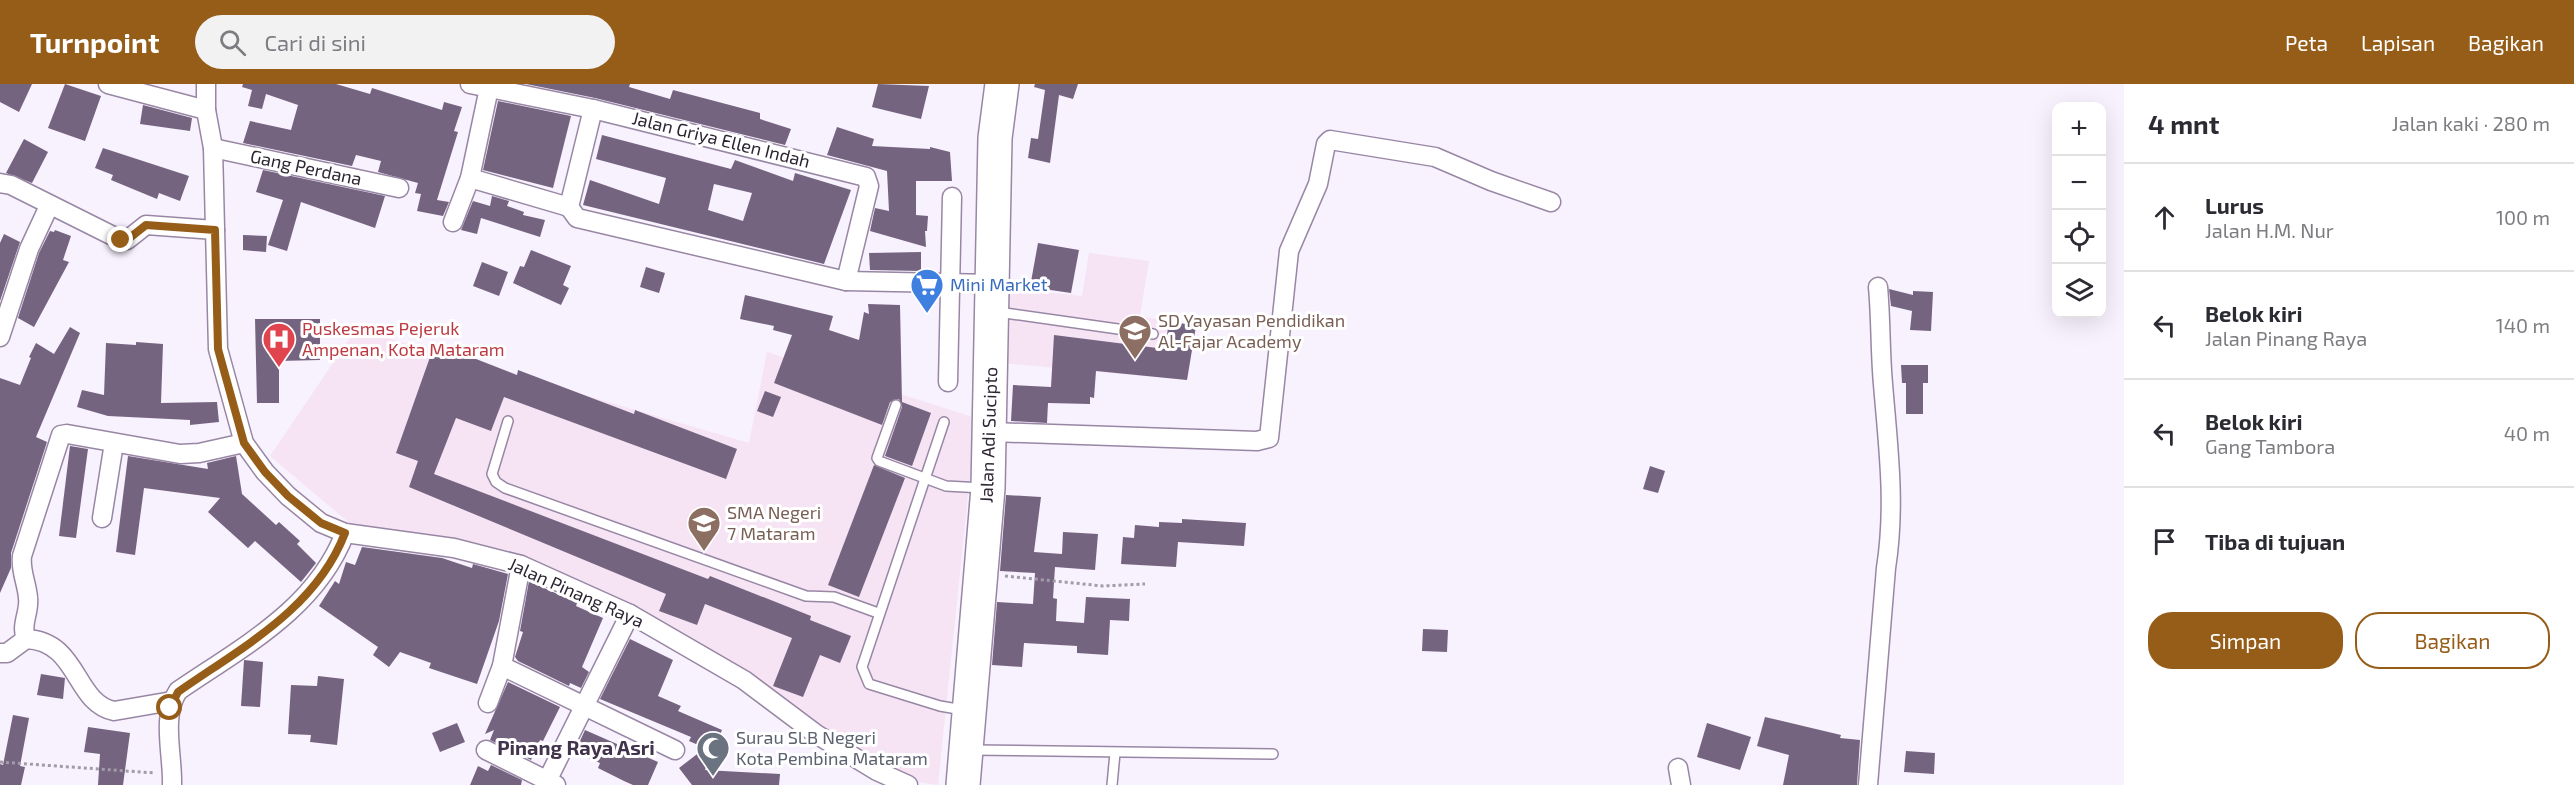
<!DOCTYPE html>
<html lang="id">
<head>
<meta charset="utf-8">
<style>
  body { margin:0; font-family:"Exo 2",sans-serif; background:#f2f2f3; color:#2b2b33 }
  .controls { position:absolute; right:18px; top:18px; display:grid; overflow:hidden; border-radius:12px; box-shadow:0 6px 24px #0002 }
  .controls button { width:54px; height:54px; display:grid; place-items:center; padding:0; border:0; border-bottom:2px solid #e1e1e2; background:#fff; color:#2b2b33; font:30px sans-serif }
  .stop { position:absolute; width:18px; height:18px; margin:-14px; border:4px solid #965d19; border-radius:50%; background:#fff }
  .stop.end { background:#965d19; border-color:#fff; box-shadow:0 2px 6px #0008 }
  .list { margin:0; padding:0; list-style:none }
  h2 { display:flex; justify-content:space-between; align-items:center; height:78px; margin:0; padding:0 24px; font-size:26px }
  h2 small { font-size:20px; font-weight:400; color:#7c7c81 }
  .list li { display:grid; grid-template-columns:39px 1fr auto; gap:18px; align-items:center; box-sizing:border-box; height:108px; padding:0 24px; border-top:2px solid #e1e1e2 }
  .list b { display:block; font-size:22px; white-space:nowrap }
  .list p { margin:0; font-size:20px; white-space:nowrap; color:#7c7c81 }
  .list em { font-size:20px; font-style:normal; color:#7c7c81 }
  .actions { display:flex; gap:12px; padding:18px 24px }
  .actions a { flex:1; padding:14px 0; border:2px solid #965d19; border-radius:24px; text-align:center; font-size:21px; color:#965d19 }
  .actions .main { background:#965d19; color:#fff }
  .icon { flex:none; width:33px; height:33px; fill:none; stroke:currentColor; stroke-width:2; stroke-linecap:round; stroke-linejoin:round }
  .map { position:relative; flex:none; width:2124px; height:701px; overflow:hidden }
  header { display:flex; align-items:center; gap:36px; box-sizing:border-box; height:84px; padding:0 30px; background:#965d19; color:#fff }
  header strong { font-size:28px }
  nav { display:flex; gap:33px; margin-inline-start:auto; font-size:21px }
  .search { width:420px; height:54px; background:#f2f2f3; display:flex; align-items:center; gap:15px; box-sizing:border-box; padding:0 21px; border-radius:33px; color:#7c7c81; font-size:22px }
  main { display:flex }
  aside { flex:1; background:#fff }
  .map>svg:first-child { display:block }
</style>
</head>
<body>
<header>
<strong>Turnpoint</strong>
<div class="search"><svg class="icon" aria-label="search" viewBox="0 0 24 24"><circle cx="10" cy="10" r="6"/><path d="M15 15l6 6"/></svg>Cari di sini</div>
<nav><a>Peta</a><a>Lapisan</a><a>Bagikan</a></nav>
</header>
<main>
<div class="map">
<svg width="2124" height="701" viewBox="0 0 2124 701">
  <rect width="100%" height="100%" fill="#f8f1fe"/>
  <!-- education -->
  <g fill="#f6e4f5">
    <polygon points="1089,169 1149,177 1140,232 1196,242 1187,296 1003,279 1005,204 1082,212"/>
    <polygon points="356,245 749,359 767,268 976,334 938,701 887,693 732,585 531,490 359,447 270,372"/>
  </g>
  <!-- building -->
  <g fill="#756480" fill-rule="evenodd">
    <polygon points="0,0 32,0 19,28 0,18"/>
    <polygon points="65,0 101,12 85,57 48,44"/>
    <polygon points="243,0 336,0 370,10 372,4 442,26 444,18 462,23 454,47 458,48 437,116 449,118 443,132 417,127 421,110 415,109 418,99 378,88 381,77 356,71 352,82 243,59 250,37 291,46 298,21 266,10 262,25 248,22 252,6 242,3"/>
    <polygon points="526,0 630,0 629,3 670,15 673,6 760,29 760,35 791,45 785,61 595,14"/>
    <polygon points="878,0 929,2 921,35 872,23"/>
    <polygon points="1035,0 1078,0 1073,15 1059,11 1050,79 1028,74 1031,54 1038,55 1045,6 1034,3"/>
    <polygon points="498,17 571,32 553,104 483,86"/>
    <polygon points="143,21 192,34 190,47 140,40"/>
    <polygon points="837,43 874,55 872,62 930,65 930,63 950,68 952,97 916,97 916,131 928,132 927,147 925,147 926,163 870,147 875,124 889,127 887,87 827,71"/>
    <path d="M602,51L731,85L735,76L793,97L795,89L851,106L824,180L583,121L590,96L659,120L666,94L596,75ZM714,100L752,109L743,137L708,126Z"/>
    <polygon points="24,55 48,68 32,99 6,89"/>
    <polygon points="103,64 189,92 180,117 159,109 157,115 111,96 113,91 95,84"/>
    <polygon points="263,86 385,112 375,144 301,118 287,167 268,161 283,116 256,108"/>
    <polygon points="492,112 509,117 507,122 524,128 523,131 545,136 540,153 481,134 477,150 461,146 473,117 490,122"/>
    <polygon points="55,146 71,152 63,176 69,178 34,243 18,234 39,169 50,147 54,148"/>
    <polygon points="4,150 20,158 0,217 0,159"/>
    <polygon points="243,151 267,152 266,168 243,166"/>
    <polygon points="1038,159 1079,166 1071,209 1030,203"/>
    <polygon points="531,166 571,182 563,201 569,204 561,221 513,199 520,182 524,183"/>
    <polygon points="921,168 921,187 870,186 869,169"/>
    <polygon points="482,178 508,188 499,212 473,202"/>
    <polygon points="646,183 665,189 659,209 640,203"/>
    <polygon points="1889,205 1913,211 1913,207 1933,208 1931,247 1910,246 1912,227 1891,222"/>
    <polygon points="745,211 833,232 829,246 859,256 864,228 869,230 868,220 900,221 902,318 931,329 912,382 885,372 902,323 899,315 890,318 882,341 774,299 792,251 773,246 774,242 740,235"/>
    <polygon points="255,235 320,235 320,276 279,277 279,319 257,319"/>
    <polygon points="1169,237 1196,242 1187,296 1096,287 1094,314 1090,313 1090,320 1048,319 1047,339 1011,337 1013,301 1051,303 1054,251 1165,265"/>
    <polygon points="70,243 80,249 36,353 47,358 11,469 11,484 0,509 0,294 20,301 31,274 29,273 36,259 54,270"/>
    <polygon points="136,258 163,260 161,319 217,318 219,338 190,341 190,336 108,332 77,323 82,306 104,311 106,259 136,261"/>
    <polygon points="435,259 517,291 518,286 634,330 635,326 737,365 726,395 504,313 491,347 456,334 434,390 708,495 710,492 811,532 810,536 851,552 840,579 820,571 803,613 773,602 792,554 705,520 697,541 659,527 666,510 409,403 418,377 396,369"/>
    <polygon points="1901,281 1928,281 1928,299 1923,299 1923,330 1906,330 1906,299 1902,299"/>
    <polygon points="765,307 781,313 773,333 757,327"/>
    <polygon points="70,362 88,365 76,454 59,452"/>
    <polygon points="128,372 208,385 207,379 236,372 242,410 276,441 279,438 300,457 297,460 316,479 301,498 255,457 248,464 208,428 220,414 144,404 135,471 116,468"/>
    <polygon points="874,381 905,394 859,513 828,501"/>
    <polygon points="1650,382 1665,387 1658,409 1643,405"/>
    <polygon points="1006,411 1041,413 1034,468 1062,470 1063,448 1098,450 1095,486 1055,483 1053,514 1057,515 1056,537 1084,539 1086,513 1130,515 1129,537 1110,536 1108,571 1077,569 1077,562 1024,559 1022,583 992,581 997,518 1033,520 1035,489 1000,487"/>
    <polygon points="1182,435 1246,439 1244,462 1178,458 1176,483 1121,480 1123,453 1134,454 1135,441 1159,443 1159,438 1182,439"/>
    <polygon points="362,463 442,474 472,484 473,480 508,490 499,537 477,600 429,584 431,579 400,568 389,583 373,571 378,563 319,522 335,497 339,500 346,478 355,481"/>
    <polygon points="529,497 577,519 576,522 603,534 582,583 589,588 581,604 570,599 569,602 518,577 515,573 523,548 520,547"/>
    <polygon points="1423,545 1448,546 1447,568 1422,567"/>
    <polygon points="630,555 673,576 658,612 681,622 678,627 722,646 705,686 780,690 779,701 692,701 679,684 705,664 689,657 691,653 600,615"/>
    <polygon points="244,576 263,578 260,623 241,622"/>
    <polygon points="41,590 65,594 63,615 37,611"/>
    <polygon points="318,592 344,595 337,661 310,658 311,651 288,650 291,601 317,602"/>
    <polygon points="508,598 560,623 543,657 540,656 531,676 490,656 494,646 485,650"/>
    <polygon points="13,631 29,634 20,682 25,683 21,701 0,701 0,680 3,681"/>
    <polygon points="1765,633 1841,651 1840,654 1860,656 1857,701 1783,701 1789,671 1757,662"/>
    <polygon points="457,639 465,658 440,668 432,649"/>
    <polygon points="1707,639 1751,653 1740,686 1697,673"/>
    <polygon points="88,643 130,649 123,701 98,701 100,670 84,668"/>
    <polygon points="585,646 658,678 648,701 633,701 624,697 598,684 600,679 575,668"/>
    <polygon points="1906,667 1935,669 1934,690 1904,688"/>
    <polygon points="491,681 522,696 521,701 470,701 478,682 488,687"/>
  </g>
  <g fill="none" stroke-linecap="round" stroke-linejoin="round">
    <defs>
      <g id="lane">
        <polyline points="998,228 1153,250"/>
        <polyline points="896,321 877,374 879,377 946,402 983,404"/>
        <polyline points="508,337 492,390 496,398 505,404 806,512 834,513 878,529"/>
        <polyline points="944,338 862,583 869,600 940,622 963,626"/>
        <polyline points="971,666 1273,670"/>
        <polyline points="1112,701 1115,669"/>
      </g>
      <g id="street">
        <polyline points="108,0 206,26 213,64 218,265 244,359 265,388 288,412 321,439 345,449 454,464 521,481 630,530 744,596 816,650 877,687 908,701"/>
        <polyline points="470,0 593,25 866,93 869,102 846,197"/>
        <polyline points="206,26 206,0"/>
        <polyline points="213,64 399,104"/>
        <polyline points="470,94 569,123"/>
        <polyline points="0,99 11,101 121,156 127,156 146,141 215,146"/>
        <polyline points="569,123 577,134 846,197 993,200"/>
        <polyline points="569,123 593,25"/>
        <polyline points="453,138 470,94 489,4"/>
        <polyline points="0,253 29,165 49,122"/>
        <polyline points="948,298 952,113"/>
        <polyline points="991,348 1257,357 1269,354 1289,167 1318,100 1326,60 1330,56 1435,73 1491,97 1551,118"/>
        <polyline points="102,434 114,359"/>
        <path d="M26,555C20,541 30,528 28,514C27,499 20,487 22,472L61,351L67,350L180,370L199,369L244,359"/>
        <path d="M0,569H7L26,555C79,557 74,619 114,627L172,617"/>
        <polyline points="502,582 675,666"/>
        <polyline points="488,619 502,582 521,481"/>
        <polyline points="486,666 556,701"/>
        <polyline points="1678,684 1681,701"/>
        <path d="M172,701C173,671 161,633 178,607C242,563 316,525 345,449"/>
        <polyline points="545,701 630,530"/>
        <path d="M1868,701L1886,484C1896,421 1888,362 1883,300C1880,267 1881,235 1878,203"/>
      </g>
      <polyline id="highway" points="963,701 988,404 995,54 1002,0"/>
    </defs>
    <!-- lane casing -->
    <use href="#lane" stroke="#9887a4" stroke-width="12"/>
    <!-- street casing -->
    <use href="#street" stroke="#9887a4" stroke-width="21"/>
    <!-- highway casing -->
    <use href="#highway" stroke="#9887a4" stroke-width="36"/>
    <!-- path -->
    <g stroke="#a29ba8" stroke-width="3" stroke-dasharray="3 3" stroke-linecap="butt">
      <polyline points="1005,492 1103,502 1145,500"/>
      <polyline points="0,678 155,689"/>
    </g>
    <!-- lane -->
    <use href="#lane" stroke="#fff" stroke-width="9"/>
    <!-- street -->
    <use href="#street" stroke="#fff" stroke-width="18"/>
    <!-- highway -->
    <use href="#highway" stroke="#fff" stroke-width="33"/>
  </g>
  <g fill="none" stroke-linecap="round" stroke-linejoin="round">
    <!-- route -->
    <path stroke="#965d19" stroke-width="8" d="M121,156H127L146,141L215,146L218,265L244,359L265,388L288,412L321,439L345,449C316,525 242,563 178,608L170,624"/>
  </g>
  <!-- icons -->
  <defs>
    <symbol id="supermarket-pin" viewBox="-11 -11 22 30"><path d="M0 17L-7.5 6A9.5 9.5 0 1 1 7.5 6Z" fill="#3f7fe0" stroke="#fff"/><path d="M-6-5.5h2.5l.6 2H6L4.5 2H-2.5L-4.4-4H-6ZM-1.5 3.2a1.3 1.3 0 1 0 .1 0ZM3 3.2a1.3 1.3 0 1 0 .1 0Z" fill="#fff"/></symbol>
    <symbol id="school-pin" viewBox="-11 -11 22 30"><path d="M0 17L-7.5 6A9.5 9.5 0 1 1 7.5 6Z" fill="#8d6e63" stroke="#fff"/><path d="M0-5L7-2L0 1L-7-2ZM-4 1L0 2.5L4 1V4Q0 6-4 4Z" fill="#fff"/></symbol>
    <symbol id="hospital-pin" viewBox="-11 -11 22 30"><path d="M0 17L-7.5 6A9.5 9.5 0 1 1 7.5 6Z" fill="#e0444e" stroke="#fff"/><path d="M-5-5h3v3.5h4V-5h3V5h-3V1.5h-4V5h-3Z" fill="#fff"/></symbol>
    <symbol id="mosque-pin" viewBox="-11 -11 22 30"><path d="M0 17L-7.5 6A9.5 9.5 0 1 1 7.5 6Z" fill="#6b7280" stroke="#fff"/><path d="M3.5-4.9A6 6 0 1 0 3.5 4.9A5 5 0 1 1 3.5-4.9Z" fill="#fff"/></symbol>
  </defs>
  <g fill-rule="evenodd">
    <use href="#supermarket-pin" x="908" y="182" width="38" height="52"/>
    <use href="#school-pin" x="1116" y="228" width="38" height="52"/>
    <use href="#hospital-pin" x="260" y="236" width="38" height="52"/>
    <use href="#school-pin" x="685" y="420" width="38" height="52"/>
    <use href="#mosque-pin" x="694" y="645" width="38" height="52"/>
  </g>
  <g text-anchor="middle" stroke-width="6" stroke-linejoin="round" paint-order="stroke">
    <!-- street labels -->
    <g font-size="18" fill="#2d2632" stroke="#fff">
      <text transform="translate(721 56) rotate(14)" y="6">Jalan Griya Ellen Indah</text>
      <text transform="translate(306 84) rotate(12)" y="6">Gang Perdana</text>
      <text transform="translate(989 351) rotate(-88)" y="6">Jalan Adi Sucipto</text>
      <text transform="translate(576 509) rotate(24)" y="6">Jalan Pinang Raya</text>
    </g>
    <!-- shop labels -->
    <g font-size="18" fill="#366cbe" stroke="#fff" text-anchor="start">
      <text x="950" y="207">Mini Market</text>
    </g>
    <!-- education labels -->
    <g font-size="18" fill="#785e54" stroke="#fff" text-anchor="start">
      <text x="1158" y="243">SD Yayasan Pendidikan<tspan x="1158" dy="21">Al-Fajar Academy</tspan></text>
      <text x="727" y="435">SMA Negeri<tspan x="727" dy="21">7 Mataram</tspan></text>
    </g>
    <!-- health labels -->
    <g font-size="18" fill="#be3a42" stroke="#fff" text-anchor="start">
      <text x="302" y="251">Puskesmas Pejeruk<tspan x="302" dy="21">Ampenan, Kota Mataram</tspan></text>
    </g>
    <!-- worship labels -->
    <g font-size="18" fill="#5b616d" stroke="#fff" text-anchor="start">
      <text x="736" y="660">Surau SLB Negeri<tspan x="736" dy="21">Kota Pembina Mataram</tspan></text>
    </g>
    <!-- neighbourhood labels -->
    <g font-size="20" font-weight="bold" fill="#42334c" stroke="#fff">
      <text x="576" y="671">Pinang Raya Asri</text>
    </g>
  </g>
</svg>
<div class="controls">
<button>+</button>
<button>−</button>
<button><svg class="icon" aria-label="locate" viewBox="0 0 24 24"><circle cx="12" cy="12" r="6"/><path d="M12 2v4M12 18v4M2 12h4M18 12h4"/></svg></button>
<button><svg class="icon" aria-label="layers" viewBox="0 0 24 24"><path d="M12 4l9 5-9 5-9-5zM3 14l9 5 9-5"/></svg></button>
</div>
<div class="stop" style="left:170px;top:624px"></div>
<div class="stop end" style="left:121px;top:156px"></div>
</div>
<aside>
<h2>4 mnt<small>Jalan kaki · 280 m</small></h2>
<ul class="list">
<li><svg class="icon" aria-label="ahead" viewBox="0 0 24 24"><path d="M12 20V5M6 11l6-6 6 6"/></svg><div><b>Lurus</b><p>Jalan H.M. Nur</p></div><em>100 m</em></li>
<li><svg class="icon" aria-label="left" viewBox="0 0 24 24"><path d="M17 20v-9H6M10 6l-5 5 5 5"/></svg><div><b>Belok kiri</b><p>Jalan Pinang Raya</p></div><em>140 m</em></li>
<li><svg class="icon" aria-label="left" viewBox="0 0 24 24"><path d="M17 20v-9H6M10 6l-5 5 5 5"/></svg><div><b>Belok kiri</b><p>Gang Tambora</p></div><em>40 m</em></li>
<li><svg class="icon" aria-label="arrive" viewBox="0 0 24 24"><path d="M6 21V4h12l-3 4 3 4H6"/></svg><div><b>Tiba di tujuan</b></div></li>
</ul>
<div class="actions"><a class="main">Simpan</a><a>Bagikan</a></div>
</aside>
</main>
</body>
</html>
